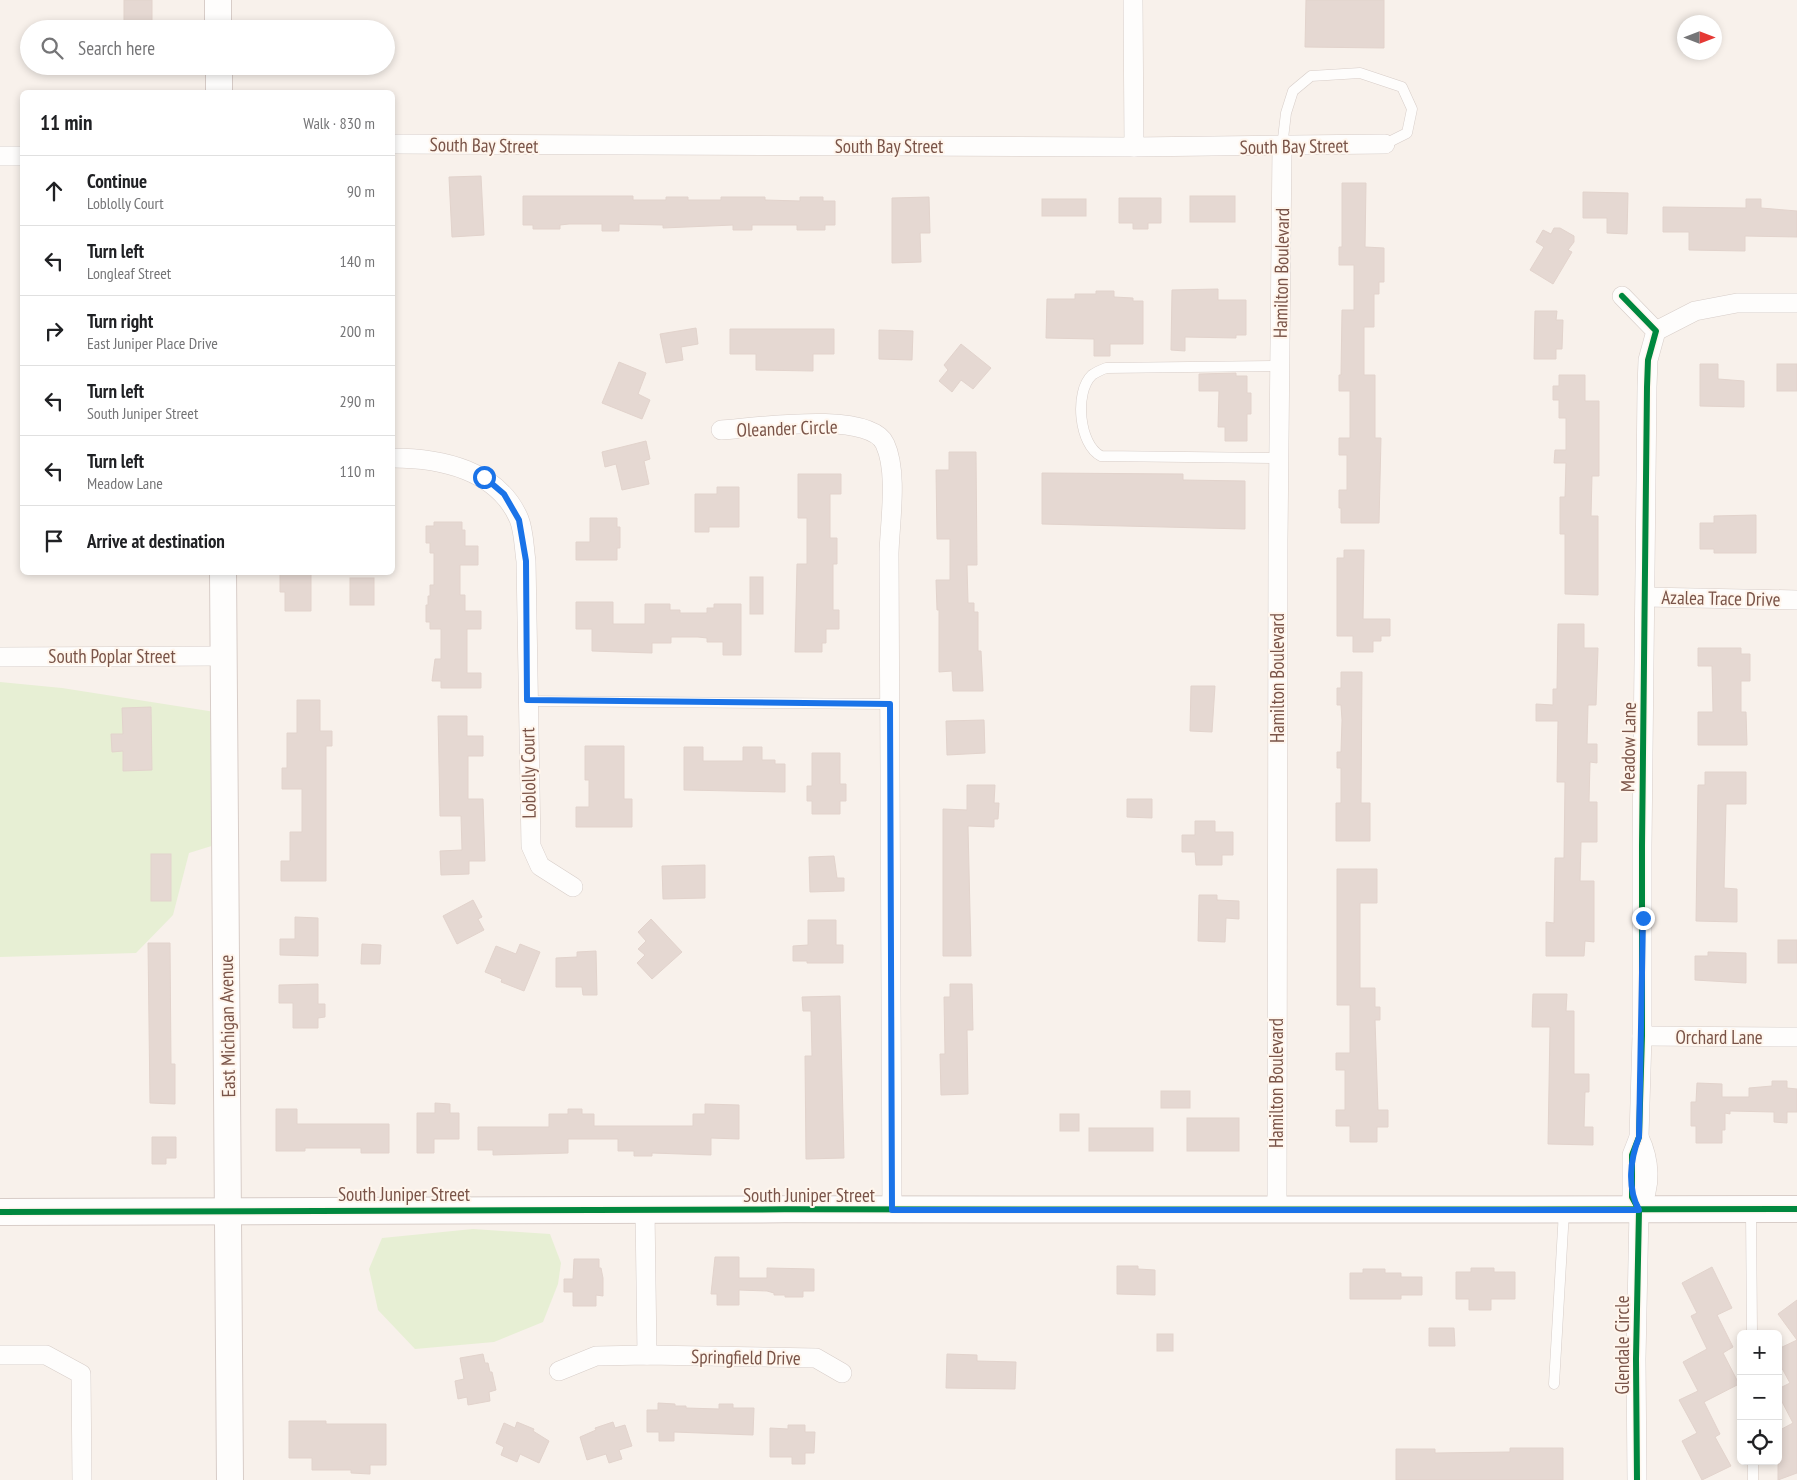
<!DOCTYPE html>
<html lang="en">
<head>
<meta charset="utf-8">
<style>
  body { margin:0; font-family:"PT Sans Narrow",sans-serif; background:#f6f6f6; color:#202124 }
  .controls { position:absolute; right:15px; bottom:15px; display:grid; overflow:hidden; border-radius:8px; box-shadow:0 2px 8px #0003 }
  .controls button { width:45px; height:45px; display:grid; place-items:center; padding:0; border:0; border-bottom:1px solid #e0e0e0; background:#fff; color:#202124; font:25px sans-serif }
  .compass { position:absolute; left:1677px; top:15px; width:45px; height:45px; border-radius:50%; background:#fff; box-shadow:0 2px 8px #0003; rotate:90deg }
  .stop { position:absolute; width:15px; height:15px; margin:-11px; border:4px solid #1a73e8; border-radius:50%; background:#fff }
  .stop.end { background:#1a73e8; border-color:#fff; box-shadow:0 1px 5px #0008 }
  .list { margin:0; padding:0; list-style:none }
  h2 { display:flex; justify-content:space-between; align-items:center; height:65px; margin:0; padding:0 20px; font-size:21px }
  h2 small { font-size:16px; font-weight:400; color:#757577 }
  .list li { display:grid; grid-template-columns:32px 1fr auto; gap:15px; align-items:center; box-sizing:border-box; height:70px; padding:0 20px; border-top:1px solid #e0e0e0 }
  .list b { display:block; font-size:19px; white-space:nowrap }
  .list p { margin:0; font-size:16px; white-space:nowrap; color:#757577 }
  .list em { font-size:16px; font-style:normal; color:#757577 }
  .icon { flex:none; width:28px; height:28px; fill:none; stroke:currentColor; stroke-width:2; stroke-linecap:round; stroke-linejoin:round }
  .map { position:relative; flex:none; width:1797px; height:1480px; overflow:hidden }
  .search { position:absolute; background:#fff; box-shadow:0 2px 8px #0003; left:20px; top:20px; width:375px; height:55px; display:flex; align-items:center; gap:12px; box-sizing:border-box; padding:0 18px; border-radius:28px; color:#757577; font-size:19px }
  .panel { position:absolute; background:#fff; box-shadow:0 2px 8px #0003; left:20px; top:90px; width:375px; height:485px; border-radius:8px }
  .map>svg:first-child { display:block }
</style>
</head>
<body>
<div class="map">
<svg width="1797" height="1480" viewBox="0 0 1797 1480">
  <rect width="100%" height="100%" fill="#f8f1eb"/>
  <!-- green -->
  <g fill="#e7efd4">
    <polygon points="0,682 62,688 215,712 218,844 189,853 173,915 136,953 0,957"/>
    <polygon points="473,1229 550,1234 561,1263 558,1284 543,1322 494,1342 415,1349 378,1310 369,1269 382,1238"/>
  </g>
  <!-- building -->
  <g fill="#e5d8d2" stroke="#e2d3cc">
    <rect x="124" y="0" width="28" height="26"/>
    <polygon points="1306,0 1384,0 1384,48 1305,47"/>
    <polygon points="481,176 484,235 452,237 449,177"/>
    <polygon points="1342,183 1366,183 1365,247 1384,248 1384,282 1379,282 1379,294 1374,294 1374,327 1364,327 1364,375 1375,375 1375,438 1381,438 1379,523 1341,523 1341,508 1339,508 1339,490 1347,490 1347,455 1339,455 1339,438 1350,438 1350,391 1339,391 1339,375 1341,375 1342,310 1354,310 1354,265 1339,265 1339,247 1342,247"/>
    <polygon points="1583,192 1628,193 1627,234 1607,233 1607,218 1583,218"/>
    <polygon points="523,196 633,196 633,200 666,200 666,197 688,197 688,200 721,200 721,197 765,197 765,200 800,201 800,197 823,197 823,201 835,201 835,225 825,225 825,230 797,230 797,225 752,225 752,230 733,230 733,225 663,228 663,225 619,224 619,231 602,231 602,224 569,224 560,225 560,229 533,229 533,225 523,225"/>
    <rect x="1190" y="196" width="45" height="26"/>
    <polygon points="929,197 930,233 920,233 921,262 892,263 892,198"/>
    <polygon points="1119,198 1161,198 1161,223 1148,223 1148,229 1133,229 1133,223 1119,223"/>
    <rect x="1042" y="199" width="44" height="17"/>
    <polygon points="1746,199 1761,199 1761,208 1797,211 1797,237 1745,236 1745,251 1689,250 1689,232 1663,232 1663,207 1746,208"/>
    <polygon points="1554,228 1560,228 1574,236 1574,242 1568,250 1572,252 1553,284 1530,270 1544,247 1536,242 1543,230 1551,234"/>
    <polygon points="1218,289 1218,300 1246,300 1246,335 1236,335 1236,338 1185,337 1185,351 1171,350 1172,290"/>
    <polygon points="1096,291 1114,291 1114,297 1133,298 1133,301 1143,301 1143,344 1110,344 1110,356 1094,356 1094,339 1046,338 1047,299 1075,299 1075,294 1096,294"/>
    <polygon points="1535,311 1557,311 1556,320 1563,320 1562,349 1556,349 1556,359 1534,359"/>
    <polygon points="696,328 698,344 681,347 683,360 666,363 660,334"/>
    <polygon points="730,329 834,329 834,354 813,354 813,371 756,370 756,354 730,354"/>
    <polygon points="879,330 913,331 912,360 879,359"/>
    <polygon points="961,344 991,368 973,389 961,380 952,392 939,381 948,370 944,365"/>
    <polygon points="619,362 646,373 638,394 650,400 642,419 602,403"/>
    <polygon points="1700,364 1718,364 1718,379 1744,381 1744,407 1700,406"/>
    <rect x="1777" y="364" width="20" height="27"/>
    <polygon points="1236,373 1236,376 1247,376 1247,393 1251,393 1251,414 1247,414 1247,441 1225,441 1225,427 1218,427 1219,391 1199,391 1199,374"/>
    <polygon points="1559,375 1585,375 1585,401 1599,401 1599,476 1592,476 1591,516 1598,516 1598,595 1565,594 1565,534 1560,534 1560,497 1565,497 1566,463 1554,463 1555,450 1566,450 1566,418 1559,418 1559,400 1553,400 1553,386 1559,386"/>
    <polygon points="646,441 650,459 644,461 649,484 622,490 616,464 605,467 602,452"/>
    <polygon points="949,452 976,452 977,565 967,565 968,603 974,603 974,612 978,612 978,651 981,651 983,691 953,691 952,671 939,672 939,610 937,610 936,580 950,580 950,539 937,539 936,470 949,470"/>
    <polygon points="1042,473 1183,474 1183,480 1245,481 1245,529 1042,524"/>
    <polygon points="798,474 841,474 841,494 830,494 830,538 837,538 837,564 833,564 833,610 839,610 839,629 826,629 826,643 822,643 822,652 795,652 797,564 807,564 807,518 798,518"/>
    <polygon points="717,487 739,487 739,527 709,527 709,532 695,532 695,494 717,494"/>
    <polygon points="1756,515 1756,553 1714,553 1714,549 1700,549 1700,523 1714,523 1714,516"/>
    <polygon points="590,518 617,518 617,527 620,527 620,548 617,548 617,560 576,560 576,542 590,542"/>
    <polygon points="434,522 462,522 462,530 465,530 465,546 478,546 478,565 460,565 460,595 465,595 465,611 481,611 481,629 467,629 467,673 481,673 481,688 441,688 441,681 432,681 435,659 441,659 441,629 430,629 430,622 426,622 426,605 428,605 428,596 430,596 430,585 434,585 434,553 430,553 430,543 426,543 426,526 434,526"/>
    <polygon points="1344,550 1364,550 1363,619 1390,619 1390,636 1381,636 1381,641 1373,641 1373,652 1353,652 1353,636 1337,636 1337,558 1344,558"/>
    <polygon points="285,572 311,572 311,611 285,611 285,592 280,592 280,573"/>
    <rect x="750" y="577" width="13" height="37"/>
    <rect x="350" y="578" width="24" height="27"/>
    <polygon points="576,602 613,602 613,624 645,624 645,604 670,604 670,610 680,610 680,613 707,613 707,608 714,608 714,604 741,604 741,655 723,655 723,642 707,642 707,638 698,637 671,637 671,643 652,643 652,653 592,651 592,629 576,629"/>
    <polygon points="1558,624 1584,624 1584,648 1598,648 1596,705 1588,705 1587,744 1597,744 1597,763 1590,762 1589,802 1597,802 1597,842 1581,842 1580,881 1594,881 1594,942 1585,941 1584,956 1546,956 1546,922 1554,923 1555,858 1564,858 1565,782 1557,782 1558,721 1536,721 1536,704 1553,705 1553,689 1557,689"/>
    <polygon points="1698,648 1741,648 1741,654 1750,654 1750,681 1741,681 1741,712 1746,712 1747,745 1698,745 1698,712 1713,712 1712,666 1698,666"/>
    <polygon points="1341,672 1362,672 1361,803 1370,803 1370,841 1336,841 1336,803 1341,803 1341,768 1337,768 1337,752 1341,752 1342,720 1341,705 1337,705 1337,688 1341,688"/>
    <polygon points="1191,686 1215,686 1212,732 1190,731"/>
    <polygon points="297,700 320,700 320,731 332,731 332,746 326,746 326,881 281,881 281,861 290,861 290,832 302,832 302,789 282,789 282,768 287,768 287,733 297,733"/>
    <polygon points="151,707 152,770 123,771 123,751 112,752 111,734 123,734 122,708"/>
    <polygon points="438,716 467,716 467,736 483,736 483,756 468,756 468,799 483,799 485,861 469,861 469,874 441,875 440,851 462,850 461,816 440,816"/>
    <polygon points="984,720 985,753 947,755 946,721"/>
    <polygon points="585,746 624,746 624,799 632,799 632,827 576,827 576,807 589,807 589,780 585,780"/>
    <polygon points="684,747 703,747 703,761 743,761 743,747 762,747 762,760 775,760 775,764 785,764 785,792 684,790"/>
    <polygon points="812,753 840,753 840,784 846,784 846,801 840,801 840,814 812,814 812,801 807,801 807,786 812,786"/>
    <polygon points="1705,772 1746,772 1746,804 1726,804 1724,888 1737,889 1737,922 1696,921 1698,785 1705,785"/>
    <polygon points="967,785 995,785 994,803 999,803 998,819 994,819 994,827 968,826 971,956 943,956 943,809 967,810"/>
    <polygon points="1127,799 1152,799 1152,818 1127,817"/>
    <polygon points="1195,821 1215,821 1215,832 1233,832 1233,855 1222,855 1222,865 1196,865 1195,852 1182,852 1182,835 1195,835"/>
    <rect x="151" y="854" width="20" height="47"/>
    <polygon points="834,856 837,878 844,878 844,891 810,892 809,857"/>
    <polygon points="705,865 705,898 663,899 662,866"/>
    <polygon points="1337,869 1377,869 1377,903 1360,903 1360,988 1375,988 1375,1007 1380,1007 1380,1020 1375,1020 1378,1110 1388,1110 1388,1127 1377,1127 1377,1142 1350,1142 1350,1126 1336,1126 1336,1110 1345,1110 1345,1070 1336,1070 1336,1053 1350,1053 1350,1005 1337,1005"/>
    <polygon points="1199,895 1217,895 1217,900 1239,901 1239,919 1226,918 1225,942 1198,941"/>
    <polygon points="473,900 482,917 478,919 484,930 457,944 443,916"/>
    <polygon points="295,917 318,918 318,956 280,955 280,939 295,939"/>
    <polygon points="651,919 682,952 652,979 637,963 645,955 638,949 646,941 638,932"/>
    <polygon points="808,920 836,920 836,945 843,945 843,963 807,963 807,961 793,961 793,946 808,945"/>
    <rect x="1778" y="940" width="19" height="23"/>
    <polygon points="148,943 170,943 171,1064 175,1064 175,1104 150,1103"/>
    <polygon points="362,944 381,945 380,964 361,964"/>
    <polygon points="520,944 540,952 524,991 501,982 502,979 485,972 496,946 516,954"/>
    <polygon points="596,951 597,995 583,995 582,987 556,987 556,958 577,957 577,952"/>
    <polygon points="1708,952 1746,953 1746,983 1695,980 1695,956 1708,956"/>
    <polygon points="318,984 318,1004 325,1004 325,1017 318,1018 318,1028 293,1028 293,1003 279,1003 279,985"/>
    <polygon points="950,984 972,984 973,1030 967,1030 968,1094 941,1095 940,1054 945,1054 944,997 950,997"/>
    <polygon points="1533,994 1567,994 1566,1011 1574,1011 1574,1074 1589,1074 1589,1092 1585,1092 1584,1127 1593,1127 1593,1145 1548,1144 1550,1027 1532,1027"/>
    <polygon points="840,996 844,1158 806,1159 805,1056 812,1056 811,1011 803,1011 802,997"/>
    <polygon points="1772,1081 1787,1081 1787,1088 1797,1089 1797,1112 1787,1112 1787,1123 1774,1122 1774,1112 1730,1111 1730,1114 1725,1113 1725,1130 1722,1130 1722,1143 1696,1143 1696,1126 1691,1126 1691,1102 1696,1102 1697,1083 1722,1084 1722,1097 1749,1097 1749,1088 1772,1086"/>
    <rect x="1161" y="1091" width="29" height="17"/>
    <polygon points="435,1103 450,1104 450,1113 459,1113 459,1139 434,1139 434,1153 417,1153 417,1113 435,1113"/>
    <polygon points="705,1104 739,1105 739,1139 711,1138 711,1155 652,1153 652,1156 634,1156 634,1151 618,1151 618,1139 568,1139 568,1153 493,1155 493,1150 478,1150 478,1127 549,1127 549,1114 568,1114 568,1109 582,1109 582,1114 594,1114 594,1126 693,1126 693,1114 705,1114"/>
    <polygon points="276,1109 297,1109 297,1124 389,1124 389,1153 361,1153 361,1148 305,1148 305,1151 276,1151"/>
    <rect x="1060" y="1114" width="19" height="17"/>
    <rect x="1187" y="1118" width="52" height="33"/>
    <rect x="1089" y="1128" width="64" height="23"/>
    <polygon points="152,1137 176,1137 176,1158 166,1158 166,1164 152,1164"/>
    <polygon points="715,1257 739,1257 739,1278 767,1278 767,1268 814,1269 814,1291 803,1291 803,1297 785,1297 785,1295 774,1295 774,1293 767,1291 739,1290 739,1305 717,1305 717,1294 711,1294"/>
    <polygon points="574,1259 599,1259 599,1268 601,1268 603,1278 603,1296 596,1295 596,1306 573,1306 573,1292 564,1292 564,1279 573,1279"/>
    <polygon points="1117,1266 1138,1266 1138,1269 1155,1270 1155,1295 1117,1294"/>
    <polygon points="1712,1267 1732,1308 1717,1315 1733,1347 1723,1353 1739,1384 1704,1402 1720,1434 1715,1437 1731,1466 1702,1480 1682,1441 1697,1433 1679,1400 1698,1391 1683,1362 1707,1349 1691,1316 1697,1313 1682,1283"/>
    <polygon points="1471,1268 1494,1268 1494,1272 1515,1272 1515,1299 1491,1299 1491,1310 1469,1310 1469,1299 1456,1299 1456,1272 1471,1272"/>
    <polygon points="1363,1269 1385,1269 1385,1273 1401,1273 1401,1277 1422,1277 1422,1295 1401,1295 1401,1299 1350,1299 1350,1273 1363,1273"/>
    <polygon points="1797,1300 1797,1473 1778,1480 1778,1431 1793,1423 1778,1394 1778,1389 1790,1383 1778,1361 1778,1349 1797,1340 1778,1314"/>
    <polygon points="1429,1328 1454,1328 1455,1346 1429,1346"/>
    <rect x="1157" y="1334" width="16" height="17"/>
    <polygon points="483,1354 485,1363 488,1363 490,1372 492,1372 496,1390 489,1392 490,1401 468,1405 467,1397 458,1399 455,1381 464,1379 460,1358"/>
    <polygon points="947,1354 977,1355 977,1361 1016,1362 1015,1389 946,1388"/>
    <polygon points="658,1403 675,1404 675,1406 686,1406 686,1408 719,1409 719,1404 733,1404 733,1408 754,1408 753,1435 674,1432 674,1441 659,1441 659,1432 647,1432 647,1410 658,1410"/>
    <polygon points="289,1421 326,1421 326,1424 386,1424 386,1465 370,1465 370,1474 351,1473 351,1470 312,1470 312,1458 289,1458"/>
    <polygon points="517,1422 534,1429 533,1431 549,1441 539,1463 520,1454 517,1462 501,1455 504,1447 496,1443 504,1423 515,1428"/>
    <polygon points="613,1422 615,1428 625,1425 632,1446 619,1450 622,1459 609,1463 606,1454 587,1460 580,1437 596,1430 595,1428"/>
    <polygon points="788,1425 805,1425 805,1432 815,1432 814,1453 805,1453 805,1464 792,1464 792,1457 770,1457 770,1428 788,1429"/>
    <polygon points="1510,1448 1563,1448 1563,1480 1396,1480 1396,1449 1435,1449 1435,1453 1510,1452"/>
  </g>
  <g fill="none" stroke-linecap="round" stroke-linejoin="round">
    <defs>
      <g id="lane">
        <polyline points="1282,147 1286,113 1293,91 1311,76 1360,73 1402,87 1412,109 1407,133 1385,144"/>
        <path d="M1278,458L1101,456C1079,445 1074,392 1092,375C1096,372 1101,370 1106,368L1280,366"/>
        <polyline points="527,701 890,704"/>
        <polyline points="1751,1210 1752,1334"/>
        <polyline points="1554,1384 1564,1211"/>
        <polyline points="1753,1461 1753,1480"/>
      </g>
      <g id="street">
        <polyline points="1133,0 1134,147"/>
        <polyline points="392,144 1134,147 1385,144"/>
        <polyline points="0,156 22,156"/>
        <polyline points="1622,296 1656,331 1648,360 1647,387 1642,846 1642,1036 1639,1137 1632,1155 1632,1197 1639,1210 1636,1359 1637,1480"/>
        <polyline points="1656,331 1695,311 1737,303 1797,303"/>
        <path d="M721,430C753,428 870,410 885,444C898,472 890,521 889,553L892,1210"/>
        <path d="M392,458C441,458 498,470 519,519C524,531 524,548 526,561L531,846L540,866L573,887"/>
        <polyline points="1646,597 1797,600"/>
        <polyline points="0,657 224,656"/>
        <polyline points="1642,1036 1797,1037"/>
        <polyline points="645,1210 647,1355"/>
        <polyline points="1277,1210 1278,541 1282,147"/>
        <path d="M1639,1210C1652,1187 1650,1160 1639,1137"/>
        <polyline points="0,1355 46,1355 81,1374 82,1480"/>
        <polyline points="559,1371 596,1356 647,1355 816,1358 842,1373"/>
      </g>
      <g id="secondary">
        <polyline points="218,0 218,29"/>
        <polyline points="219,66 219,92"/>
        <polyline points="223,572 230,1480"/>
        <path d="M0,1212C599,1207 1198,1211 1797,1209"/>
      </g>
    </defs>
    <!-- lane casing -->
    <use href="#lane" stroke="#d7cdc8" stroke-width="11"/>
    <!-- street casing -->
    <use href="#street" stroke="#d7cdc8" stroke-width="20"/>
    <!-- secondary casing -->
    <use href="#secondary" stroke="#d8cdc8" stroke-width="28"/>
    <!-- lane -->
    <use href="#lane" stroke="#fefdfc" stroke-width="10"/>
    <!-- street -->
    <use href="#street" stroke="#fefdfc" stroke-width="19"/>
    <!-- secondary -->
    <use href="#secondary" stroke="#fefdfc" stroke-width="26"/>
    <defs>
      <g id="cycleway">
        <polyline points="1622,296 1656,331 1648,360 1647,387 1642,846 1642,1036 1639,1137 1632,1155 1632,1197 1639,1210 1636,1359 1637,1480"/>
        <path d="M0,1212C599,1207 1198,1211 1797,1209"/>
      </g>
    </defs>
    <!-- cycleway casing -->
    <use href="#cycleway" stroke="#fff6ed" stroke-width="9"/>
    <!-- cycleway -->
    <use href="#cycleway" stroke="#00873e" stroke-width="6"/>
  </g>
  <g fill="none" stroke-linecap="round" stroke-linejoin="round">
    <!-- route -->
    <path stroke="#1a73e8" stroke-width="6" d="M484,477L504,494L519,520L526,561L527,700L890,704L892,1210H1639C1627,1188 1630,1160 1639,1137L1643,918"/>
  </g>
  <g text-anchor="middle" stroke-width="4" stroke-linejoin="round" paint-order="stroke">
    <!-- street labels -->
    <g font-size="19" fill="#7a5448" stroke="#fff6ed">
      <text transform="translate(484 145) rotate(1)" y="7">South Bay Street</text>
      <text x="889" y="153">South Bay Street</text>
      <text transform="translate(1294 146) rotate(-1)" y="7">South Bay Street</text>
      <text transform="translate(1281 273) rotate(-89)" y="7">Hamilton Boulevard</text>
      <text transform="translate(787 428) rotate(-2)" y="7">Oleander Circle</text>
      <text transform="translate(1721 598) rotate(1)" y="7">Azalea Trace Drive</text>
      <text x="112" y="663">South Poplar Street</text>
      <text transform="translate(1277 678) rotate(-90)" y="7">Hamilton Boulevard</text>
      <text transform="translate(1628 747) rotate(-89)" y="7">Meadow Lane</text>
      <text transform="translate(528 773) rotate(-91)" y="7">Loblolly Court</text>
      <text transform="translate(227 1026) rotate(-91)" y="7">East Michigan Avenue</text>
      <text x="1719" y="1044">Orchard Lane</text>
      <text transform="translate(1276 1083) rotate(-90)" y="7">Hamilton Boulevard</text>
      <text x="404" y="1201">South Juniper Street</text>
      <text x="809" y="1202">South Juniper Street</text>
      <text transform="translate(1622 1345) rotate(-90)" y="7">Glendale Circle</text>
      <text transform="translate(746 1357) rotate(1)" y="7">Springfield Drive</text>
    </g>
  </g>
</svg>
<div class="controls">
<button>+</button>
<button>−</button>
<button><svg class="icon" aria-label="locate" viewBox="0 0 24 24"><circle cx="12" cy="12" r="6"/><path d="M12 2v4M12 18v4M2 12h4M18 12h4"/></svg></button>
</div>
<svg class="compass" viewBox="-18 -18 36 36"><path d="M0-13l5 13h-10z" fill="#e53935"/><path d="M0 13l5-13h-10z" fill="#757577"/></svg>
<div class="stop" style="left:484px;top:477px"></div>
<div class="stop end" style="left:1643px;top:918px"></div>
<div class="search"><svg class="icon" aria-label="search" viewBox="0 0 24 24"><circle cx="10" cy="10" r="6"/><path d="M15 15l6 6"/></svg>Search here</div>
<section class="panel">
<h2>11 min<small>Walk · 830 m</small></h2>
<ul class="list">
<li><svg class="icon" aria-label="ahead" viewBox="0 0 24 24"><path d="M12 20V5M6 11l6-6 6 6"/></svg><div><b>Continue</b><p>Loblolly Court</p></div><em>90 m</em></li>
<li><svg class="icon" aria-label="left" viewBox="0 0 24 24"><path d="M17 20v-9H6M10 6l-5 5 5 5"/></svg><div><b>Turn left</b><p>Longleaf Street</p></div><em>140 m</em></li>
<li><svg class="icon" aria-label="right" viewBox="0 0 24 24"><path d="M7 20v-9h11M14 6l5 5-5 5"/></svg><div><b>Turn right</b><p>East Juniper Place Drive</p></div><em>200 m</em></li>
<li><svg class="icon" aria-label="left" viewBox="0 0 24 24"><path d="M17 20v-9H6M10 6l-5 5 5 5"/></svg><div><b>Turn left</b><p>South Juniper Street</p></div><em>290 m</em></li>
<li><svg class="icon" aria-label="left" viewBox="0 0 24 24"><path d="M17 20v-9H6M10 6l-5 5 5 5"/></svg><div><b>Turn left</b><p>Meadow Lane</p></div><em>110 m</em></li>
<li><svg class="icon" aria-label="arrive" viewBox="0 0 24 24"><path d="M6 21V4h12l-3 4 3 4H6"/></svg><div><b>Arrive at destination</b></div></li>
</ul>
</section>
</div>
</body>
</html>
